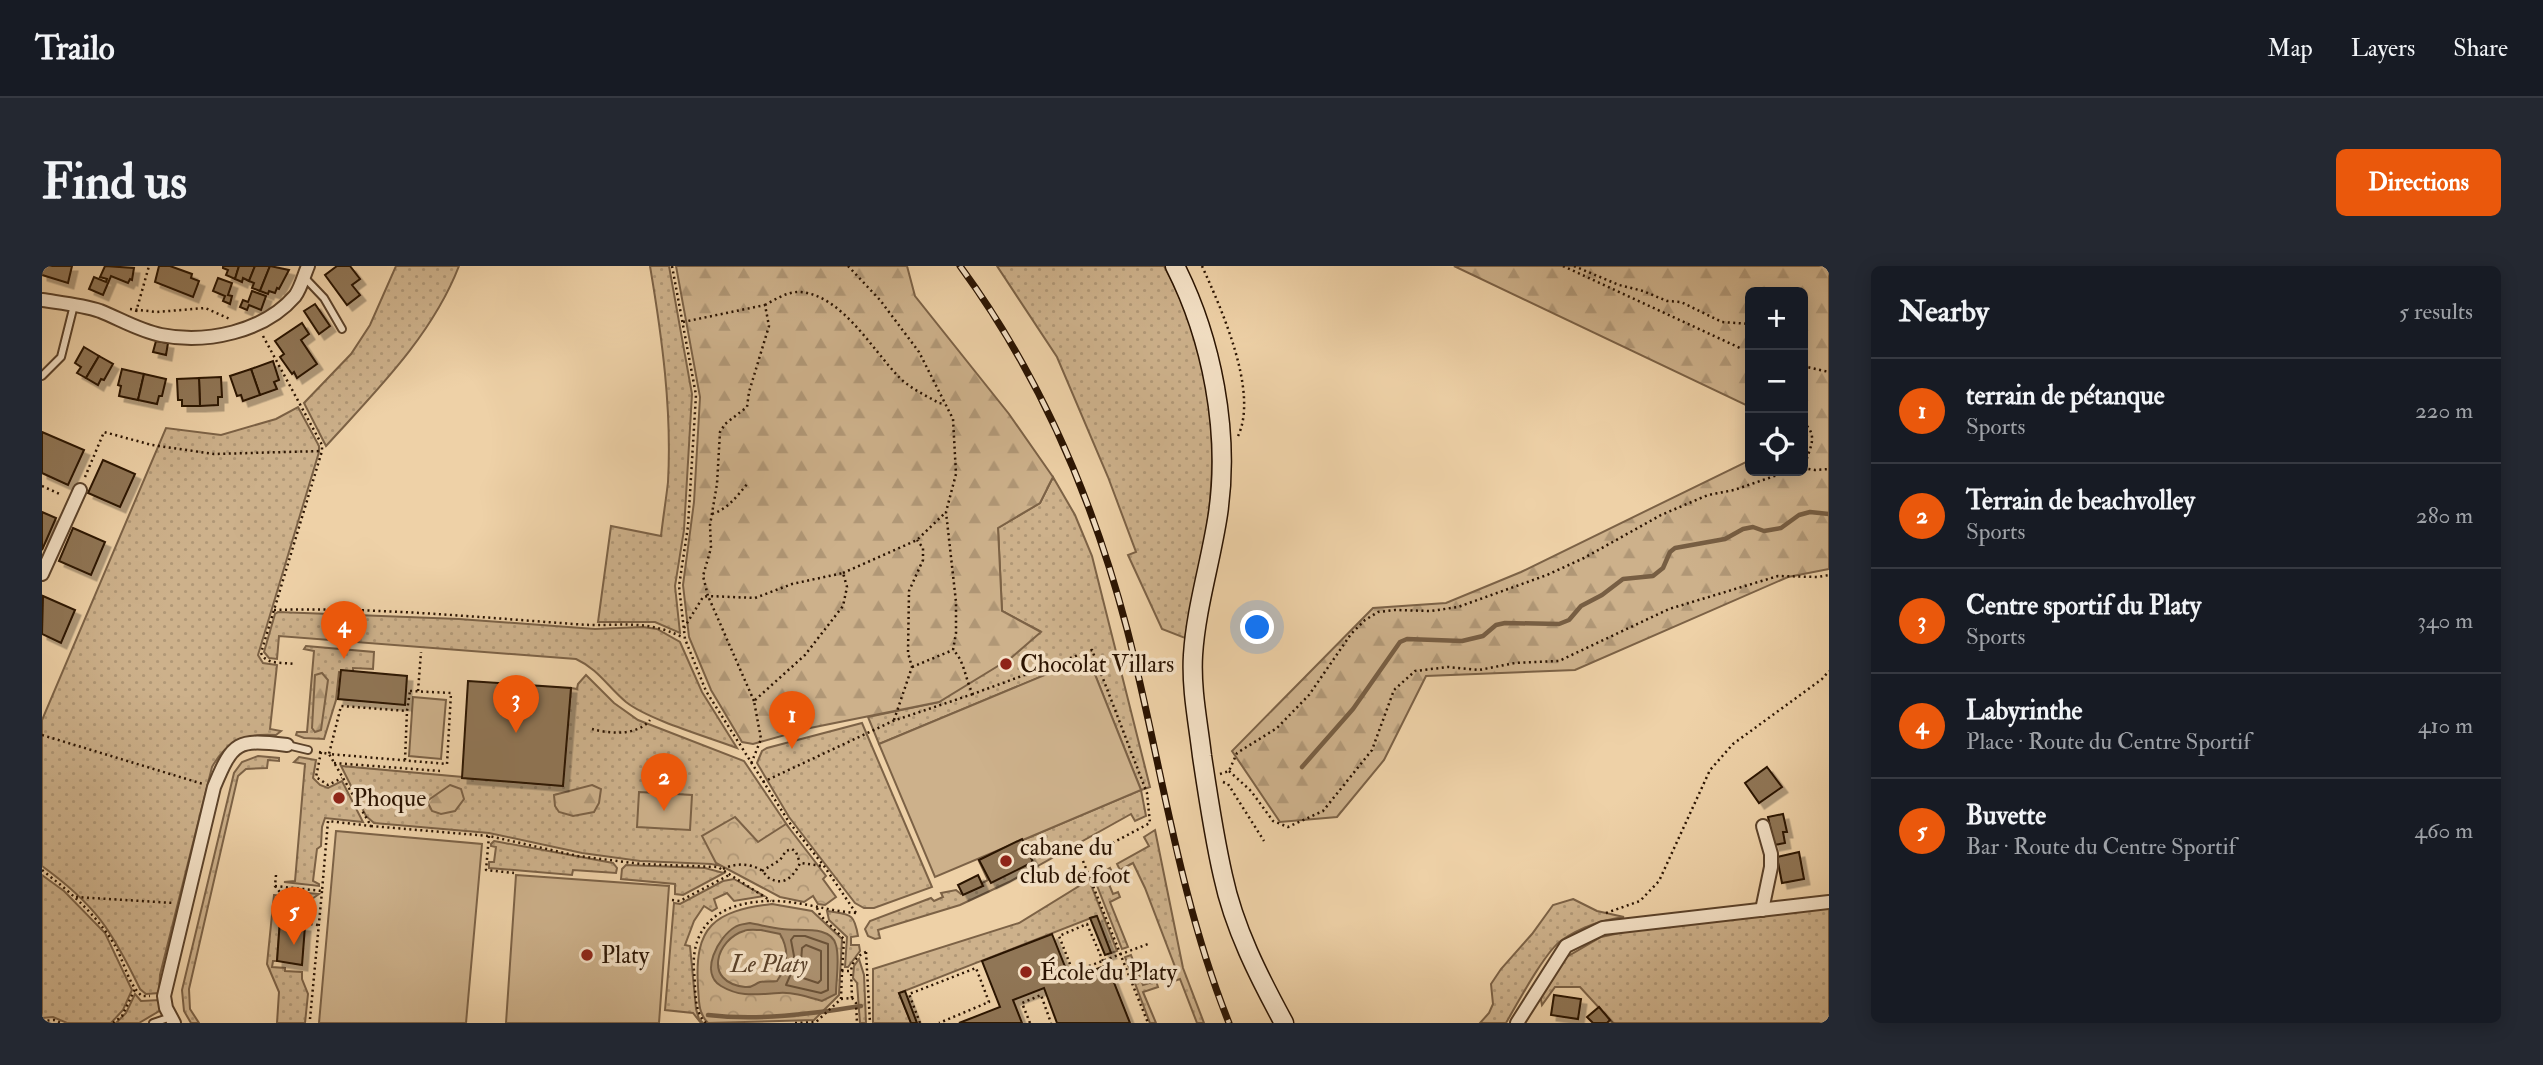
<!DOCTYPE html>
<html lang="en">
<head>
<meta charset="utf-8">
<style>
  body { margin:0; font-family:"IM FELL Double Pica",serif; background:#242831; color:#f1f3f6 }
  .controls { position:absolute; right:21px; top:21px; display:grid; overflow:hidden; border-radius:10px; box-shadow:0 4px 18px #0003 }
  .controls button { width:63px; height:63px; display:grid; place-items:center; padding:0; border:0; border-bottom:2px solid #363941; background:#171b24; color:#f1f3f6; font:35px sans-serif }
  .you { position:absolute; left:1216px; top:362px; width:24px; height:24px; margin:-18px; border:5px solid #fff; border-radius:50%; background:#1a73e8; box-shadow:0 0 0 10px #1a73e833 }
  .badge { display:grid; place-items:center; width:46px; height:46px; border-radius:50%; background:#ea580c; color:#fff; font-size:23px; font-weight:700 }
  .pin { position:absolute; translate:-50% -58px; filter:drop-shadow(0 2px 4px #0008) }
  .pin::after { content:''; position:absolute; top:37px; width:24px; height:21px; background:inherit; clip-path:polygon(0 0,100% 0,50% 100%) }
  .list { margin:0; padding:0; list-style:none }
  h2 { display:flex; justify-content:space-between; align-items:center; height:91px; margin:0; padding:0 28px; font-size:30px }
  h2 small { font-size:23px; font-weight:400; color:#9ea1a6 }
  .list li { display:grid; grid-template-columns:46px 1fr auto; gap:21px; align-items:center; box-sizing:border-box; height:105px; padding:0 28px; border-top:2px solid #363941 }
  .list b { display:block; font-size:26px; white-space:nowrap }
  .list p { margin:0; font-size:23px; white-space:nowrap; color:#9ea1a6 }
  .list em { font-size:23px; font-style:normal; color:#9ea1a6 }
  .icon { flex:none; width:38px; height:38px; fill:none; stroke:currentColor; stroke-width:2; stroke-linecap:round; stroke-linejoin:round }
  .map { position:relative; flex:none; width:1787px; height:757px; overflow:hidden; border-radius:10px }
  header { display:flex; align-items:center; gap:42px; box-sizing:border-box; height:98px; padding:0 35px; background:#171b24; border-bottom:2px solid #363941 }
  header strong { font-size:33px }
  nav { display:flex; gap:38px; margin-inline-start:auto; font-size:24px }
  .intro { display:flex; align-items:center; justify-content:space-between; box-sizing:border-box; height:168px; padding:0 42px }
  h1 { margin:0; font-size:49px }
  .button { padding:18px 32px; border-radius:10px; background:#ea580c; color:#fff; font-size:24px; font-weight:700 }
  main { display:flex; gap:42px; padding:0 42px }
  aside { flex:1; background:#171b24; border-radius:10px; box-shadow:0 4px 18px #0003 }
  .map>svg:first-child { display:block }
</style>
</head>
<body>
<header>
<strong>Trailo</strong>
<nav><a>Map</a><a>Layers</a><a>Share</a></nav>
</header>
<div class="intro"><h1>Find us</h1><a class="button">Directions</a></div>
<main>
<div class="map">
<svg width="1787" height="757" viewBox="0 0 1787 757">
  <defs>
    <pattern id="grass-dots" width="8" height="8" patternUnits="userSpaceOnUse" patternTransform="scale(1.75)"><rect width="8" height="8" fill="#cdb18b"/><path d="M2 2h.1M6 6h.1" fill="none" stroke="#b09776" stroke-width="1.8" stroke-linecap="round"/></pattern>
    <pattern id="forest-firs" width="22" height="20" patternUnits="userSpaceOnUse" patternTransform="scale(1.75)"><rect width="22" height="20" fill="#cdb18b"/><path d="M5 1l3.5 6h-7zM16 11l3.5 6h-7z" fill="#b09776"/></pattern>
    <pattern id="park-crowns" width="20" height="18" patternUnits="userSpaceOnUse" patternTransform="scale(1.75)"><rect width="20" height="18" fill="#cdb18b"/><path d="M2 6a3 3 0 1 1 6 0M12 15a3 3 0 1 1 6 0" fill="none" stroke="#b09776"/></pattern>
    <filter id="shadow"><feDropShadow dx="5.5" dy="5.5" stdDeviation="0" flood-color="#0004"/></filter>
  </defs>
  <rect width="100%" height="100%" fill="#eed1a7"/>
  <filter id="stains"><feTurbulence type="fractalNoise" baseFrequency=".00286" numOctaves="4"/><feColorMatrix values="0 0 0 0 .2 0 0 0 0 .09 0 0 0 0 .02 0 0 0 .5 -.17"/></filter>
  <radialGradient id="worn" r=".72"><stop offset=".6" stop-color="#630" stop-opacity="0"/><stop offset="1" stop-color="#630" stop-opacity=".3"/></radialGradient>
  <!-- grass -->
  <g fill="url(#grass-dots)" stroke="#7c6246" stroke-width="2">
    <path d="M354,0H417C390,70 334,125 284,180L262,137L309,88L328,59Z"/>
    <path d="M608,0H627L650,128L642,264L633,320L638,367L613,356H556L569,260L619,270C621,252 624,234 626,216C630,144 620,71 608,0Z"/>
    <path d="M955,0H1122C1161,70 1176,154 1168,234C1164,280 1152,327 1143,372L1120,363L1086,289L1094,286L1066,211L1015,91Z"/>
    <path d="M256,141L277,180V186L216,389L221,397L235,399L228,463L239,465L234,469C205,467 185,474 170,501L118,709L117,727L104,728L98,723C70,665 54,639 0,600V454L124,162L179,169L234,153Z"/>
    <polygon points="1011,211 1033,249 1050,290 1108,521 1099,524 1104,550 1093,555 1089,548 967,616 918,639 836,664 838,672 833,673 826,670 823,663 828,655 889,632 892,635 901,631 899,627 914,624 919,628 946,614 936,593 1099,524 1046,391 837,478 826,451 897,436 998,365 960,345 956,262 998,237"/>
    <path d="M236,346L417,353L553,363L601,361L615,363L638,376L660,426L695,482C666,471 607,454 584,436C566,421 556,403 534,393L237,370L235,393L227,392L222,386L233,348Z"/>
    <polygon points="264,380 332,386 331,403 311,402 311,407 297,406 294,434 282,473 262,472 254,469 255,466 265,466 272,385 262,383"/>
    <polygon points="544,409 572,437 596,454 702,495 747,562 680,600 669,598 598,595 540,587 447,567 332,557 324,550 299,500 520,520 529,422 535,423 536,418"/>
    <polygon points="820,457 890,621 832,642 822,642 813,637 747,551 715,497 720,485 725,482"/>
    <polygon points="216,490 237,492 237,495 226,494 225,502 204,503 196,510 147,723 148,743 157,757 149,757 142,745 140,724 192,507 200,496"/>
    <polygon points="257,491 274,494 271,512 278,519 286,522 300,515 321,556 283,552 280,561 279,580 275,583 271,615 277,618 277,620 242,616 253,615 263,498 252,496"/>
    <polygon points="1113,564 1141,702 1162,757 1155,757 1138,713 1124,718 1122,712 1135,706 1103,622 1091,597 1078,604 1075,598 1107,580 1102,571"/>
    <polygon points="452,575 571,597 575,602 574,607 531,604 530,609 447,602 447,596 452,596 454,581 449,580 449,578"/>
    <polygon points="584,599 663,602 682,607 641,629 633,628 633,618 579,613 580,603"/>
    <polygon points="1068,602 1071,608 1068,610 1070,614 1066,616 1071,628 1076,626 1078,631 1068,636 1086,681 1080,683 1052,612"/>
    <polygon points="0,609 22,625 63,667 90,724 81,744 69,757 25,757 11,751 0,752"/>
    <polygon points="692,613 722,630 692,635 685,627 672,633 675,642 670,645 662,640 652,655 643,679 648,680 654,743 657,753 661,757 659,757 651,747 623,744 632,637 638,638 681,615"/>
    <polygon points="1047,614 1075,685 1069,687 1054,650 857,727 869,757 831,757 831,703 977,657"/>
    <polygon points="241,625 277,628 267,635 265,656 251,654"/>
    <polygon points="232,629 240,630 247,654 238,654 235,695 231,695 230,701 243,702 243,705 260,706 260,713 266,728 263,757 235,757 237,726 225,698"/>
    <path d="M1531,633L1555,645L1582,651C1560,654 1539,661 1520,674C1504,684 1475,738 1464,757H1438L1447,747L1451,738L1449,718L1459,703L1490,668L1511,639Z"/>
    <polygon points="1787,641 1787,757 1571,757 1538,721 1513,721 1500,739 1498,729 1523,692 1559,671 1587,665"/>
    <path d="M785,645C808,649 812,646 816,670L809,671V679H817L818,685L806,701H803L805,671L787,654Z"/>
    <polygon points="1089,689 1101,719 1114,715 1116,721 1101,726 1114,757 1108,757 1083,691"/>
    <polygon points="817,693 822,709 824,757 818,757 815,717 811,712 812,700"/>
    <polygon points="93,728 99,735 118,734 119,744 97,757 74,757 84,747"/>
  </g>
  <!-- forest -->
  <g fill="url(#forest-firs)" stroke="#7c6246" stroke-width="2">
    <polygon points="634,0 865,0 873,30 967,148 1011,211 998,237 956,262 960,345 999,366 969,392 897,436 768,462 711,478 700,476 669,424 647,371 641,319 652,236 658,131"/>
    <polygon points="1412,0 1787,0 1787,303 1746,311 1533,404 1384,410 1342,494 1295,551 1238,556 1190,485 1331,342 1404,337 1479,306 1708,194 1708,205 1761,205 1763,167 1761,166 1761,26 1708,26 1708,141"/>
    <polygon points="280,407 286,414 279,464 273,466 270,462 273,409"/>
    <polygon points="408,519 419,523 422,533 413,545 399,548 390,545 385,535"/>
    <polygon points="550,519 559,523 557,537 552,546 531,550 517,546 513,540 512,529"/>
  </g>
  <!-- park -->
  <g fill="url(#park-crowns)" stroke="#7c6246" stroke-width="2">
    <polygon points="693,551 716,576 744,558 784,610 781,613 794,631 783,639 776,638 771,630 762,636 738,631 674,597 660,570"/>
    <path d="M730,638L770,645L800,673L797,729L772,754L666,757C656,747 657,734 656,721C652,660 672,645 730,638Z"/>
  </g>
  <!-- pitch -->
  <g fill="#cdb18b" stroke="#7c6246" stroke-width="2">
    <polygon points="1046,391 1099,524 893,611 837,478"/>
    <polygon points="371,431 404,434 399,493 367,490"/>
    <polygon points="597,526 650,529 648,564 595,561"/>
    <polygon points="294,565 440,578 424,757 277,757"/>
    <polygon points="474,609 627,620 617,757 464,757"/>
  </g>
  <!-- water -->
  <path fill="#ab906f" stroke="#775e43" stroke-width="2" fill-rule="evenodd" d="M708,657C719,659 730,662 740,663C755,666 789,658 794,679C798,693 794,713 794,728L780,735C766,731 752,726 737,727C716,728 699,732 679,720C657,707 676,671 693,661C697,658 704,658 708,657ZM719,664L738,668C748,685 746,700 735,715C730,716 723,715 718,716C712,718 711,722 703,721C660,716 675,673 702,665C706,663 714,664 719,664Z"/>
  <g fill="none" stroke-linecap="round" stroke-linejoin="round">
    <!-- shore -->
    <g stroke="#6a5238" stroke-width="2">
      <polygon points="752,670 763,670 786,678 786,724 779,727 744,719 751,703 752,690 749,674"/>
      <polygon points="764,679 779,685 779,714 776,717 758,711 760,682"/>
    </g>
    <!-- stream -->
    <g stroke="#775e43" stroke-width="4.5">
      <polyline points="1260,501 1311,443 1358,376 1365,373 1420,375 1441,370 1454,359 1463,357 1517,358 1527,354 1539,340 1560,329 1581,313 1611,310 1621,302 1628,286 1633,282 1683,273 1701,263 1711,261 1722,265 1739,262 1757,249 1768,246 1787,248"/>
      <path d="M666,749C717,755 768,748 819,740"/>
    </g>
  </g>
  <!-- building -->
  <g fill="#907657" stroke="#2a1301" stroke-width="2" filter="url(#shadow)">
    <polygon points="0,0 30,0 26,17 0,9"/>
    <polygon points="63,0 92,2 90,14 88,13 86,17 69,10 61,29 47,23 52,11 64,16 65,13 58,11"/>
    <polygon points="117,0 128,0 150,8 149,12 157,15 151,31 113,16"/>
    <polygon points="181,0 197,0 193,13 184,9 186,4 181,2"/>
    <polygon points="197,0 213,0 207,15 201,12 200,16 193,13"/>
    <polygon points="213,0 228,0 218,25 210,22 212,17 207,15"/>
    <polygon points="228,0 247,4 237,23 235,22 233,27 227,25 226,28 218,25"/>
    <polygon points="295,0 308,0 318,13 310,19 318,29 305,39 283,9"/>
    <polygon points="176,12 190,17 186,29 190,30 188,38 181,35 183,30 171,25"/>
    <polygon points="210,25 224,30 219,44 207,39 205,44 198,41 201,34 206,36"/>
    <polygon points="273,38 288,60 277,68 262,45"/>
    <polygon points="260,57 267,68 259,74 275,98 255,112 252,106 250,108 238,91 242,88 233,75"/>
    <polygon points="114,75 126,77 124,89 111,86"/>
    <polygon points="42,81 57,90 44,112 35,107 39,101 33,97"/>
    <polygon points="57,90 71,98 62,114 59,113 56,119 44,112"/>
    <polygon points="231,95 237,114 232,116 235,123 218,129 209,103"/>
    <polygon points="80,103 102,108 96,134 77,130 79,120 76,119"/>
    <polygon points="209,103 218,129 201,135 199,129 195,130 188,110"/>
    <polygon points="102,108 124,113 120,130 117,130 115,138 96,134"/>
    <polygon points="179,111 180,131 176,131 176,139 158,140 157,112"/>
    <polygon points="157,112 158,140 140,140 140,134 136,134 135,113"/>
    <polygon points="0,166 42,184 26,219 0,207"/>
    <polygon points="61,194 93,208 78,241 46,227"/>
    <polygon points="0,246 14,252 0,284"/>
    <polygon points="31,262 63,276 49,309 17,295"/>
    <polygon points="1,330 33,344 19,377 0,368"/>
    <polygon points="299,404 365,410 363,439 296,433"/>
    <polygon points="426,415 529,422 521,520 420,512"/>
    <polygon points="1725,501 1740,521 1717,537 1703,517"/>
    <polygon points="1741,548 1745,566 1741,566 1743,577 1732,579 1726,551"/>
    <polygon points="980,573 991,596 949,617 937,594"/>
    <polygon points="1757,586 1762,613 1740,617 1735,591"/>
    <polygon points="936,609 941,620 921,629 916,619"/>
    <polygon points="1055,650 1069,687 1063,689 1048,652"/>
    <polygon points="238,654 247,654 247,658 263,660 260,699 235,695"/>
    <polygon points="1010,668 1028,713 1065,699 1088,757 1015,757 1002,722 971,734 980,757 917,757 958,741 940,695"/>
    <polygon points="863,725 875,757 869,757 857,727"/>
    <polygon points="1512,729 1539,733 1536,753 1509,749"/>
    <polygon points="1557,741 1568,754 1565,757 1551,757 1545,751"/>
  </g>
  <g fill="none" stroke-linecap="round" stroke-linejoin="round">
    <defs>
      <g id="service">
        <polyline points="263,12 282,32 300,63"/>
        <polyline points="0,110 19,91 32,39"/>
        <polyline points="245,479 266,484"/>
        <polyline points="111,757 129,751"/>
      </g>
      <g id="minor">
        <path d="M0,34C19,37 40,39 58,45C78,53 98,65 119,69C164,78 222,66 253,30C259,22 262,9 266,0"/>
        <polyline points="0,308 38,224"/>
        <polyline points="1720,644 1729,601 1729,588 1721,560"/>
        <path d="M132,757L124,742L122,730L172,521C191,475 195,473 245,479"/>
        <polyline points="1475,757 1524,680 1561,662 1787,636"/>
      </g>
      <path id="secondary" d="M1133,0C1170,73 1188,166 1176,248C1169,295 1154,342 1151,389C1149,423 1156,456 1160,490C1166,530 1172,571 1181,610C1192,662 1217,711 1242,757"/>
    </defs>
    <!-- service casing -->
    <use href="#service" stroke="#5b422a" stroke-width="10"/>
    <!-- minor casing -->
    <use href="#minor" stroke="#5b422a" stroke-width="16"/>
    <!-- secondary casing -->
    <use href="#secondary" stroke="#2a1301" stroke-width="21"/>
    <!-- path -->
    <g stroke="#2a1301" stroke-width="2.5" stroke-dasharray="2 3.5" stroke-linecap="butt">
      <polyline points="630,0 654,129 646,260 637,320 643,373 664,425 747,556 782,600 814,647"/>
      <path d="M806,0L838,34L877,86L911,153L914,208L904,246L914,336V367L911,384C923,395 923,414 931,428L1050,384L1105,527L1108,557L1063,581"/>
      <path d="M1160,0C1179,42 1217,126 1196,170"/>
      <polyline points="1521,0 1698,82"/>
      <polyline points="1532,0 1577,19 1601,25 1625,35 1639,36 1680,56 1708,58"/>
      <path d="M723,39C734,33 746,25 759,26C800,30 830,83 856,110C867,122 883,129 897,137L902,138"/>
      <polyline points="88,43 115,46 163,42 188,53"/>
      <polyline points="94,46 107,0"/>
      <polyline points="641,56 723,39 727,60 707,126 705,141 683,158 678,166 675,218 668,259 669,282 661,310 666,330 713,332 750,318 801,307 805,321 801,340 763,389 712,435 719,473 709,498"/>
      <path d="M221,70L280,179V185L219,387C224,399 240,396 252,398"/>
      <polyline points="1761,100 1787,106"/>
      <path d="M1761,156C1779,171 1765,184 1763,201"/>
      <polyline points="1761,202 1773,204 1787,203"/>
      <polyline points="43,211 62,166 110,179 172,188 280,185"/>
      <polyline points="0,220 20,229"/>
      <path d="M670,248C686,243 695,230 706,217"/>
      <polyline points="801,307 875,274 904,246"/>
      <path d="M232,344C332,341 433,351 532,358C575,362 601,351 642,372"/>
      <polyline points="642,362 661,331 666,330 712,435"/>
      <polyline points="870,401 911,384"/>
      <polygon points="368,425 409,427 405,498 287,488 299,440 365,445"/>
      <polyline points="376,425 379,386"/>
      <polyline points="852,454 870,401 866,387 867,325 881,294 881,282 875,274"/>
      <path d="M550,463C568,468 595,470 608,454"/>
      <polyline points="0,469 161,518"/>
      <polyline points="277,486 287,488 329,560 447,570 536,590 599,598 676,601 729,635"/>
      <polyline points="279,486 274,511 286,519 300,512"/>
      <polyline points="363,494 365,445"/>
      <polyline points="292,497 398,505"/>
      <polyline points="1187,505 1209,525 1231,555 1246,561 1281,545 1330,484 1352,424 1373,405 1406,401 1437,404 1473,397 1517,395 1627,343 1736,310 1776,311 1787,309"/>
      <polyline points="1178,508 1187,505 1195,487 1235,462 1267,429 1309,368 1323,354 1336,346 1353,344 1389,345 1416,341 1505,309 1542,292 1619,249 1666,229 1692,224 1747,205"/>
      <polyline points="721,516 851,455 931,428"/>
      <polyline points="1181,516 1186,518 1222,575"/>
      <polyline points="447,570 444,604 472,607"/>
      <polyline points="1041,595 1106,757"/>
      <path d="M681,603C693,597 707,597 719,604C722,606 724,610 727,612C742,621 752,610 758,597L781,600"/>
      <path d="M0,604C28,626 53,647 72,678C82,694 86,719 100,730H108"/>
      <polyline points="720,605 738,594 744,585 750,583 754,586 758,597"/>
      <polyline points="234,609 233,620 280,625 286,555 329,560"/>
      <path d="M233,620C241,629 249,643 248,656L277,659"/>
      <polyline points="34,631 132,637"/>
      <polyline points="630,634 638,635 689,608"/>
      <polyline points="775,642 778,649 802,673 800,705"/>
      <polyline points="1564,647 1598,635 1617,615 1668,504 1691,478 1780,413 1787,405"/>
      <polyline points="824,686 828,757"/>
      <polyline points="1061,695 1045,658 1017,670 1031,706 1106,678"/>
      <polyline points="810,732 814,737 815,757"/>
      <polyline points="799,733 810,732 809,705"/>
      <polyline points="268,753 280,625"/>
      <polyline points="0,755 12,754 19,757"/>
      <polyline points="71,757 80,750 93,723"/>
      <path d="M664,757C651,746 654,722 652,706C648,656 682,636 727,635C756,634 785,645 814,647"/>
      <path d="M753,757L774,756L799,733L800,705H809C810,696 816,689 824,686"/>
      <polyline points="878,757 867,728 934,702 947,736 897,757"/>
      <polyline points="988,757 980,737 999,729 1009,757"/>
    </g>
    <!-- service -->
    <use href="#service" stroke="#f4e1c6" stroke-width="6"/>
    <!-- minor -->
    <use href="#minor" stroke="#f4e1c6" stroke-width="12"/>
    <!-- secondary -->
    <use href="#secondary" stroke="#f4e1c6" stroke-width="18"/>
    <defs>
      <path id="rail" d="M918,0C998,109 1051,233 1085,363C1119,495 1136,630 1187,757"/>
    </defs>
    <!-- rail casing -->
    <use href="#rail" stroke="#2a1301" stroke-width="7"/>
    <!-- rail -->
    <use href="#rail" stroke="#f4e1c6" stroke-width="4.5" stroke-dasharray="13" stroke-linecap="butt"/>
  </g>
  <!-- markers -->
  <g fill="#8f2418" stroke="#f4e1c6" stroke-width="2.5">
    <circle cx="964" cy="398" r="7"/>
    <circle cx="297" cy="532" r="7"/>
    <circle cx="964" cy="595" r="7"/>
    <circle cx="545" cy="689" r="7"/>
    <circle cx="984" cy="706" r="7"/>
  </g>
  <g text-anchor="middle" stroke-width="7" stroke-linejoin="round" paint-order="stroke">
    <!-- poi labels -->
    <g font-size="24" fill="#2a1301" stroke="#f4e1c6" text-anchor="start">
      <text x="978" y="406">Chocolat Villars</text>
      <text x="311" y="540">Phoque</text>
      <text x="978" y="589">cabane du<tspan x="978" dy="28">club de foot</tspan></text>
      <text x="559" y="697">Platy</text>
      <text x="998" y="714">École du Platy</text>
    </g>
    <!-- park labels -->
    <g font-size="24" font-style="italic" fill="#5b422a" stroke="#f4e1c6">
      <text x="727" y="706">Le Platy</text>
    </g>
  </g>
  <rect width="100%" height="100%" filter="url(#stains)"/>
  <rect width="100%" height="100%" fill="url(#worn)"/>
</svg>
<div class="controls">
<button>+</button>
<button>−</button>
<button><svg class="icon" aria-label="locate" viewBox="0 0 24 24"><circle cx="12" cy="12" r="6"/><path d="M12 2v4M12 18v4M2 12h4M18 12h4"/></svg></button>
</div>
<div class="you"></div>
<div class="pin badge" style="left:750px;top:483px">1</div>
<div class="pin badge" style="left:622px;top:545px">2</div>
<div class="pin badge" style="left:474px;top:467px">3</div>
<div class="pin badge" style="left:302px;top:393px">4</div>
<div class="pin badge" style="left:252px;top:679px">5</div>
</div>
<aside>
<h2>Nearby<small>5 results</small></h2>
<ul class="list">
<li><span class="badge">1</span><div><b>terrain de pétanque</b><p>Sports</p></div><em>220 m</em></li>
<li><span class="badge">2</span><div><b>Terrain de beachvolley</b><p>Sports</p></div><em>280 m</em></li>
<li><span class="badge">3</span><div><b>Centre sportif du Platy</b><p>Sports</p></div><em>340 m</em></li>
<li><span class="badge">4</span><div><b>Labyrinthe</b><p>Place · Route du Centre Sportif</p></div><em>410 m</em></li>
<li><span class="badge">5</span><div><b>Buvette</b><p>Bar · Route du Centre Sportif</p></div><em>460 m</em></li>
</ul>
</aside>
</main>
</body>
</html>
